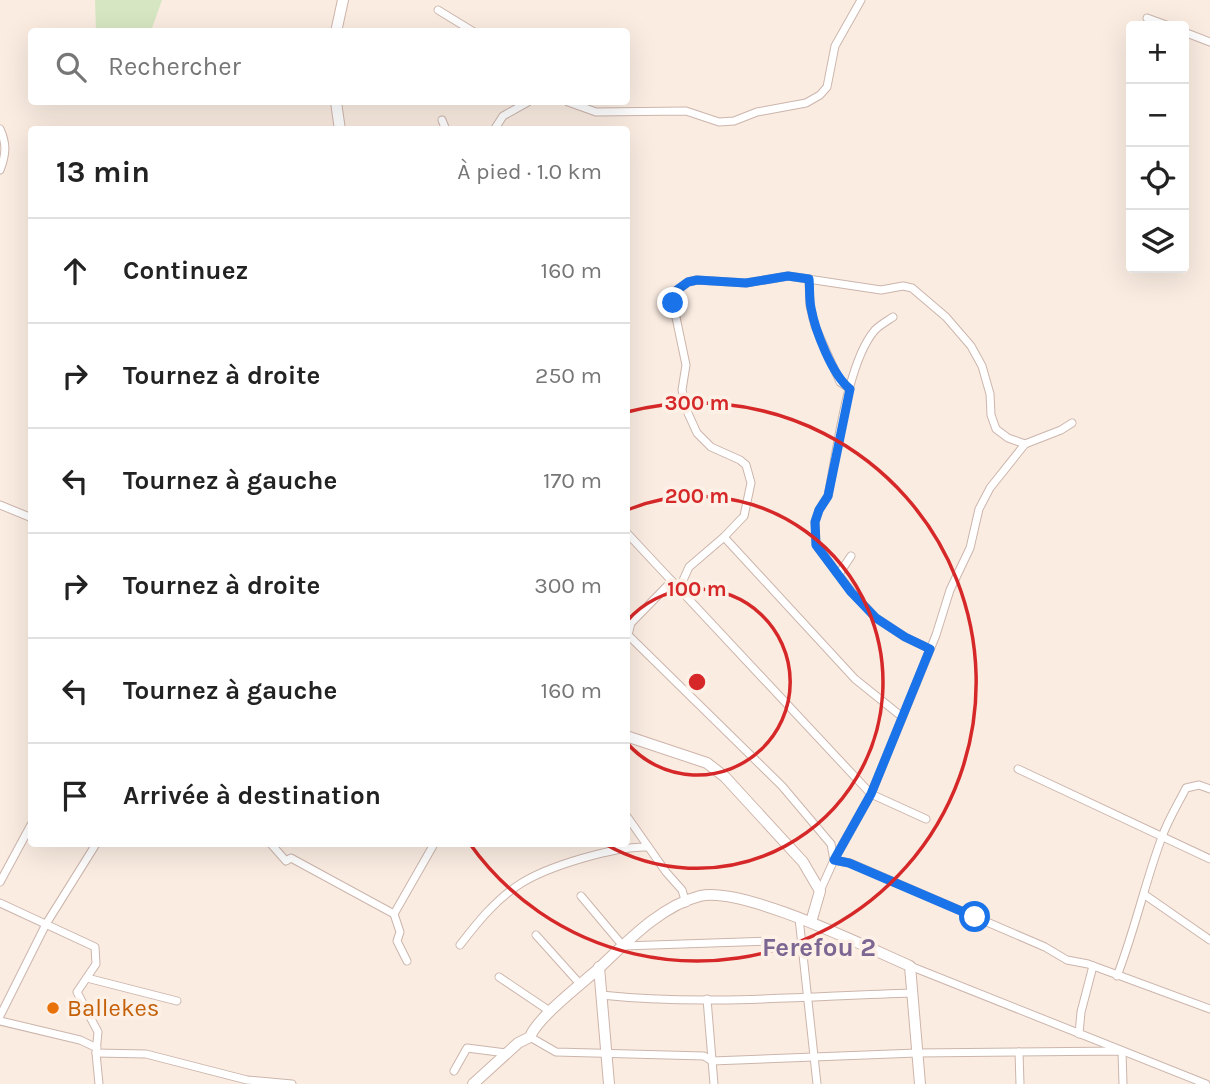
<!DOCTYPE html>
<html lang="fr">
<head>
<meta charset="utf-8">
<style>
  body { margin:0; font-family:Karla,sans-serif; background:#f2f2f2; color:#222 }
  .controls { position:absolute; right:21px; top:21px; display:grid; overflow:hidden; border-radius:7px; box-shadow:0 7px 28px #0002 }
  .controls button { width:63px; height:63px; display:grid; place-items:center; padding:0; border:0; border-bottom:2px solid #e0e0e0; background:#fff; color:#222; font:35px sans-serif }
  .stop { position:absolute; width:21px; height:21px; margin:-16px; border:5px solid #1a73e8; border-radius:50%; background:#fff }
  .stop.end { background:#1a73e8; border-color:#fff; box-shadow:0 2px 7px #0008 }
  .list { margin:0; padding:0; list-style:none }
  h2 { display:flex; justify-content:space-between; align-items:center; height:91px; margin:0; padding:0 28px; font-size:30px }
  h2 small { font-size:23px; font-weight:400; color:#767676 }
  .list li { display:grid; grid-template-columns:46px 1fr auto; gap:21px; align-items:center; box-sizing:border-box; height:105px; padding:0 28px; border-top:2px solid #e0e0e0 }
  .list b { display:block; font-size:26px; white-space:nowrap }
  .list em { font-size:23px; font-style:normal; color:#767676 }
  .icon { flex:none; width:38px; height:38px; fill:none; stroke:currentColor; stroke-width:2; stroke-linecap:round; stroke-linejoin:round }
  .map { position:relative; flex:none; width:1210px; height:1084px; overflow:hidden }
  .search { position:absolute; background:#fff; box-shadow:0 7px 28px #0002; left:28px; top:28px; width:602px; height:77px; display:flex; align-items:center; gap:18px; box-sizing:border-box; padding:0 24px; border-radius:7px; color:#767676; font-size:26px }
  .panel { position:absolute; background:#fff; box-shadow:0 7px 28px #0002; left:28px; top:126px; width:602px; height:721px; border-radius:7px }
  .map>svg:first-child { display:block }
</style>
</head>
<body>
<div class="map">
<svg width="1210" height="1084" viewBox="0 0 1210 1084">
  <rect width="100%" height="100%" fill="#faece1"/>
  <!-- green -->
  <polygon fill="#d6e6c2" points="95,0 162,0 151,31 96,32"/>
  <g fill="none" stroke-linecap="round" stroke-linejoin="round">
    <defs>
      <g id="street">
        <polyline points="438,10 474,32"/>
        <polyline points="1147,18 1169,26"/>
        <polyline points="1184,32 1210,42"/>
        <polyline points="568,102 596,112 686,111 719,122 734,121 757,112 806,103 820,95 827,87 835,46 861,0"/>
        <polyline points="442,120 446,130"/>
        <path d="M0,129C7,144 6,155 0,170"/>
        <polyline points="494,130 503,116 528,102"/>
        <polyline points="809,279 810,306 815,326 840,382 850,389"/>
        <path d="M893,317C887,321 880,325 875,330C847,362 837,452 828,496L819,510L815,522L816,545L851,591L876,618L905,637L930,649"/>
        <polyline points="0,505 32,518"/>
        <polyline points="626,532 871,794 926,819"/>
        <polyline points="724,537 855,679 901,716"/>
        <polyline points="839,574 851,556"/>
        <polyline points="680,587 689,567 724,537 744,516 751,483 746,465 740,460 711,447 697,433 687,411 682,390 686,365 673,303 677,290 688,282 697,280 746,283 788,276 881,290 903,286 912,288 946,317 971,346 982,366 990,394 991,415 996,429 1008,438 1025,444"/>
        <polyline points="626,633 782,786 831,844 834,860 850,863 1045,947 1067,960 1088,964 1210,1009"/>
        <polyline points="628,635 631,623 672,581"/>
        <polyline points="1018,769 1210,859"/>
        <polyline points="626,815 666,872 682,890 686,903"/>
        <polyline points="271,844 286,861 291,858 394,914 400,932 397,941 407,961"/>
        <polyline points="0,882 32,823"/>
        <polyline points="820,891 834,860 871,794 936,635 950,590 970,548 979,509 990,488 1025,444 1061,430 1072,423"/>
        <polyline points="1145,895 1210,940"/>
        <polyline points="581,896 623,946 770,941"/>
        <polyline points="0,903 95,947 96,964 77,992 98,1032 96,1053 99,1084"/>
        <polyline points="394,914 434,844"/>
        <polyline points="799,918 817,1084"/>
        <polyline points="536,935 580,984"/>
        <path d="M460,945C477,923 495,900 520,884C548,866 615,846 648,847"/>
        <polyline points="910,966 1206,1084"/>
        <path d="M1117,976C1135,930 1145,882 1162,837C1168,820 1178,804 1186,788L1199,785L1210,789"/>
        <polyline points="499,977 551,1012"/>
        <polyline points="87,978 177,1001"/>
        <path d="M601,995C704,1006 809,996 912,993"/>
        <polyline points="707,999 714,1084"/>
        <polyline points="0,1016 46,924 96,844"/>
        <polyline points="0,1021 80,1040 97,1048"/>
        <polyline points="1079,1034 1081,1012 1093,966"/>
        <polyline points="530,1037 556,1052 704,1056 712,1061 917,1053 1122,1051 1123,1084"/>
        <polyline points="1019,1052 1020,1084"/>
        <polyline points="96,1053 146,1054 247,1080 292,1084"/>
        <polyline points="454,1071 467,1048 506,1053"/>
      </g>
      <g id="secondary">
        <polyline points="336,32 343,0"/>
        <polyline points="336,102 340,130"/>
        <polyline points="626,736 707,763 725,777 803,862 820,891 811,922"/>
        <polyline points="599,967 609,1084"/>
        <path d="M473,1084L518,1043L530,1037C537,1018 580,985 597,970C626,943 660,906 700,896C743,886 866,947 910,966L920,1084"/>
      </g>
    </defs>
    <!-- street casing -->
    <use href="#street" stroke="#ccb5ac" stroke-width="9"/>
    <!-- secondary casing -->
    <use href="#secondary" stroke="#ceb4aa" stroke-width="12"/>
    <!-- street -->
    <use href="#street" stroke="#fff" stroke-width="7"/>
    <!-- secondary -->
    <use href="#secondary" stroke="#fff" stroke-width="10"/>
  </g>
  <g fill="none" stroke-linecap="round" stroke-linejoin="round">
    <!-- route -->
    <path stroke="#1a73e8" stroke-width="9" d="M673,303L677,290L688,282L697,280L746,283L788,276L809,279C810,289 809,299 811,308C815,330 832,375 850,389L828,496L819,510L815,522L816,545L851,592L876,618L905,637L930,649L871,794L834,860L849,863L975,917"/>
  </g>
  <!-- distance rings -->
  <g fill="none" stroke="#d62828" stroke-width="3.5">
    <path d="M627 621A93 93 0 1 1 627 743"/>
    <path d="M627 510A186 186 0 1 1 605 844"/>
    <path d="M627 412A279 279 0 1 1 470 844"/>
  </g>
  <!-- markers -->
  <circle fill="#e8710a" stroke="#fdf1e7" stroke-width="2.5" cx="53" cy="1008" r="7"/>
  <g text-anchor="middle" stroke-width="7" stroke-linejoin="round" paint-order="stroke">
    <!-- food labels -->
    <g font-size="24" fill="#c56008" stroke="#fdf1e7" text-anchor="start">
      <text x="67" y="1016">Ballekes</text>
    </g>
    <!-- neighbourhood labels -->
    <g font-size="26" font-weight="bold" fill="#7c6692" stroke="#fdf1e7">
      <text x="819" y="956">Ferefou 2</text>
    </g>
  </g>
  <circle cx="697" cy="682" r="10" fill="#d62828" stroke="#fdf1e7" stroke-width="3.5"/>
  <g font-size="21" text-anchor="middle" font-weight="bold" fill="#d62828" stroke="#fdf1e7" stroke-width="7" stroke-linejoin="round" paint-order="stroke">
    <text x="697" y="410">300 m</text>
    <text x="697" y="503">200 m</text>
    <text x="697" y="596">100 m</text>
  </g>
</svg>
<div class="controls">
<button>+</button>
<button>−</button>
<button><svg class="icon" aria-label="locate" viewBox="0 0 24 24"><circle cx="12" cy="12" r="6"/><path d="M12 2v4M12 18v4M2 12h4M18 12h4"/></svg></button>
<button><svg class="icon" aria-label="layers" viewBox="0 0 24 24"><path d="M12 4l9 5-9 5-9-5zM3 14l9 5 9-5"/></svg></button>
</div>
<div class="stop" style="left:975px;top:917px"></div>
<div class="stop end" style="left:673px;top:303px"></div>
<div class="search"><svg class="icon" aria-label="search" viewBox="0 0 24 24"><circle cx="10" cy="10" r="6"/><path d="M15 15l6 6"/></svg>Rechercher</div>
<section class="panel">
<h2>13 min<small>À pied · 1.0 km</small></h2>
<ul class="list">
<li><svg class="icon" aria-label="ahead" viewBox="0 0 24 24"><path d="M12 20V5M6 11l6-6 6 6"/></svg><div><b>Continuez</b></div><em>160 m</em></li>
<li><svg class="icon" aria-label="right" viewBox="0 0 24 24"><path d="M7 20v-9h11M14 6l5 5-5 5"/></svg><div><b>Tournez à droite</b></div><em>250 m</em></li>
<li><svg class="icon" aria-label="left" viewBox="0 0 24 24"><path d="M17 20v-9H6M10 6l-5 5 5 5"/></svg><div><b>Tournez à gauche</b></div><em>170 m</em></li>
<li><svg class="icon" aria-label="right" viewBox="0 0 24 24"><path d="M7 20v-9h11M14 6l5 5-5 5"/></svg><div><b>Tournez à droite</b></div><em>300 m</em></li>
<li><svg class="icon" aria-label="left" viewBox="0 0 24 24"><path d="M17 20v-9H6M10 6l-5 5 5 5"/></svg><div><b>Tournez à gauche</b></div><em>160 m</em></li>
<li><svg class="icon" aria-label="arrive" viewBox="0 0 24 24"><path d="M6 21V4h12l-3 4 3 4H6"/></svg><div><b>Arrivée à destination</b></div></li>
</ul>
</section>
</div>
</body>
</html>
